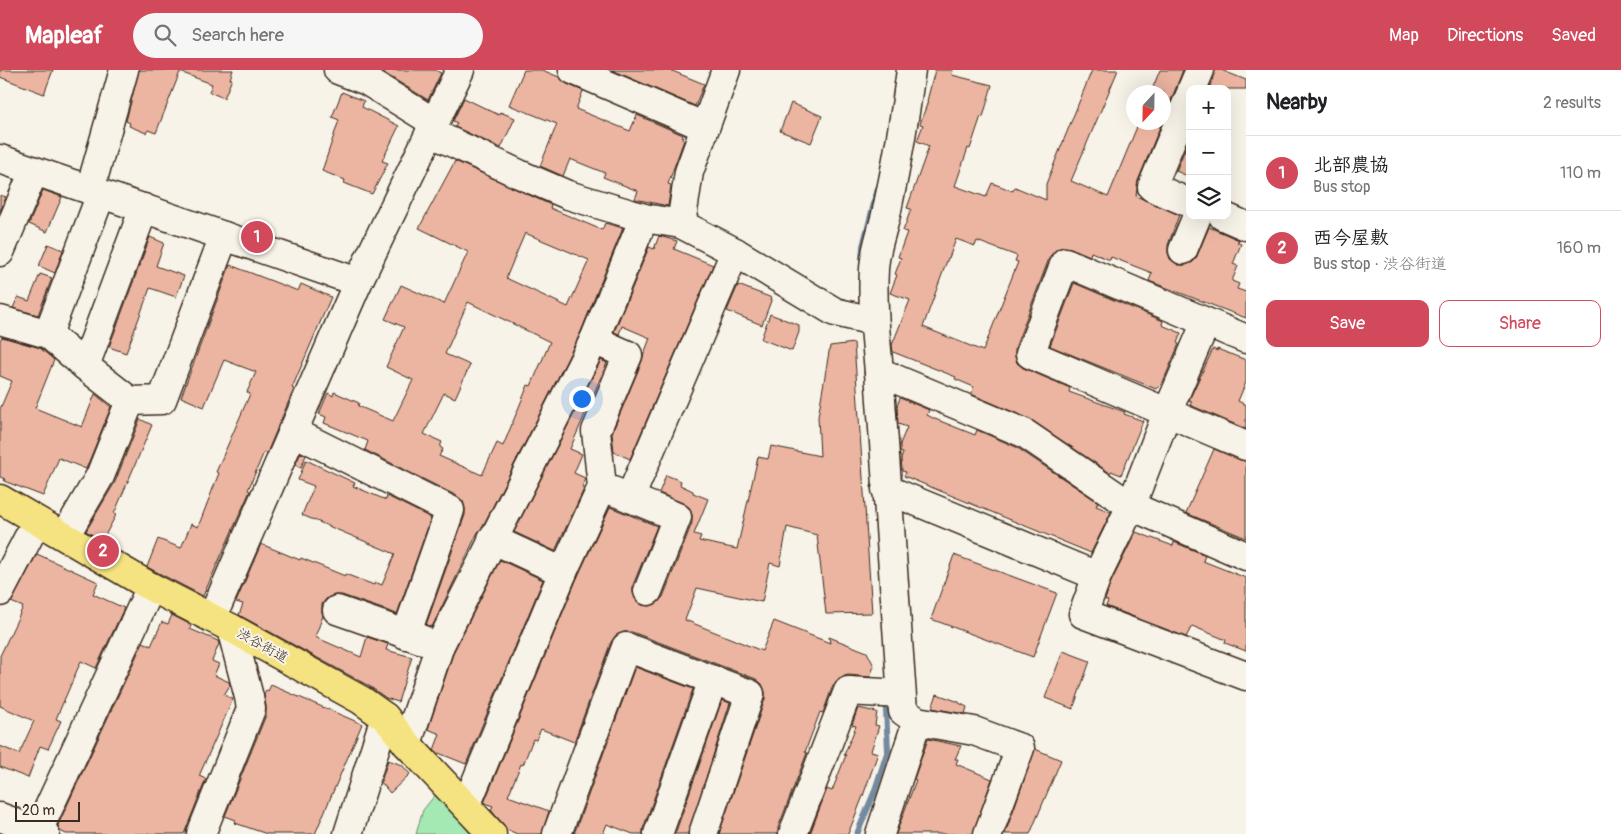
<!DOCTYPE html>
<html lang="en">
<head>
<meta charset="utf-8">
<style>
  body { margin:0; font-family:Pangolin,"Klee One",sans-serif; background:#f6f6f6; color:#202124 }
  .controls { position:absolute; right:15px; top:15px; display:grid; overflow:hidden; border-radius:10px; box-shadow:0 5px 20px #0002 }
  .controls button { width:45px; height:45px; display:grid; place-items:center; padding:0; border:0; border-bottom:1px solid #e0e0e0; background:#fff; color:#202124; font:25px sans-serif }
  .compass { position:absolute; left:1126px; top:15px; width:45px; height:45px; border-radius:50%; background:#fff; box-shadow:0 5px 20px #0002; rotate:202deg }
  .scale { position:absolute; left:15px; bottom:12px; width:65px; box-sizing:border-box; padding-left:5px; border:2px solid #3b2a1e; border-top:0; font-size:14px; line-height:18px; white-space:nowrap; color:#3b2a1e; -webkit-text-stroke:4px #f7f3e8; paint-order:stroke }
  .you { position:absolute; left:581px; top:328px; width:18px; height:18px; margin:-12px; border:4px solid #fff; border-radius:50%; background:#1a73e8; box-shadow:0 0 0 8px #1a73e833 }
  .badge { display:grid; place-items:center; width:32px; height:32px; border-radius:50%; background:#d1495b; color:#fff; font-size:16px; font-weight:700 }
  .pin { position:absolute; translate:-50% -50%; border:2px solid #fff; box-shadow:0 1px 5px #0006 }
  .list { margin:0; padding:0; list-style:none }
  h2 { display:flex; justify-content:space-between; align-items:center; height:65px; margin:0; padding:0 20px; font-size:21px }
  h2 small { font-size:16px; font-weight:400; color:#757577 }
  .list li { display:grid; grid-template-columns:32px 1fr auto; gap:15px; align-items:center; box-sizing:border-box; height:75px; padding:0 20px; border-top:1px solid #e0e0e0 }
  .list b { display:block; font-size:19px; white-space:nowrap }
  .list p { margin:0; font-size:16px; white-space:nowrap; color:#757577 }
  .list em { font-size:16px; font-style:normal; color:#757577 }
  .actions { display:flex; gap:10px; padding:15px 20px }
  .actions a { flex:1; padding:11px 0; border:1px solid #d1495b; border-radius:10px; text-align:center; font-size:18px; color:#d1495b }
  .actions .main { background:#d1495b; color:#fff }
  .icon { flex:none; width:28px; height:28px; fill:none; stroke:currentColor; stroke-width:2; stroke-linecap:round; stroke-linejoin:round }
  .map { position:relative; flex:none; width:1246px; height:764px; overflow:hidden }
  header { display:flex; align-items:center; gap:30px; box-sizing:border-box; height:70px; padding:0 25px; background:#d1495b; color:#fff }
  header strong { font-size:24px }
  nav { display:flex; gap:28px; margin-inline-start:auto; font-size:18px }
  .search { width:350px; height:45px; background:#f6f6f6; display:flex; align-items:center; gap:12px; box-sizing:border-box; padding:0 18px; border-radius:28px; color:#757577; font-size:19px }
  main { display:flex }
  aside { flex:1; background:#fff }
  .map>svg:first-child { display:block }
</style>
</head>
<body>
<header>
<strong>Mapleaf</strong>
<div class="search"><svg class="icon" aria-label="search" viewBox="0 0 24 24"><circle cx="10" cy="10" r="6"/><path d="M15 15l6 6"/></svg>Search here</div>
<nav><a>Map</a><a>Directions</a><a>Saved</a></nav>
</header>
<main>
<div class="map">
<svg width="1246" height="764" viewBox="0 0 1246 764">
  <rect width="100%" height="100%" fill="#f7f3e8"/>
  <filter id="ink" filterUnits="userSpaceOnUse"><feTurbulence type="fractalNoise" baseFrequency=".02" numOctaves="2"/><feDisplacementMap in="SourceGraphic" scale="10" xChannelSelector="R" yChannelSelector="G"/><feConvolveMatrix kernelMatrix="1 2 1 2 8 2 1 2 1" color-interpolation-filters="sRGB"/></filter>
  <g filter="url(#ink)">
    <!-- green -->
    <polygon fill="#a4e9b4" stroke="#708a69" points="436,724 471,764 416,764 423,740"/>
    <g fill="none" stroke-linecap="round" stroke-linejoin="round">
      <!-- stream -->
      <g stroke="#738a9f" stroke-width="6">
        <polyline points="862,189 863,176 878,118"/>
        <polyline points="857,764 874,723 888,680 886,640"/>
      </g>
    </g>
    <!-- building -->
    <g fill="#ecb5a1" stroke="#3b2a1e" fill-rule="evenodd">
      <polygon points="0,0 53,0 44,24 0,7"/>
      <polygon points="139,0 233,0 230,9 232,9 224,28 209,22 212,14 180,2 156,63 148,60 146,63 129,56 130,53 126,51"/>
      <polygon points="379,0 435,0 441,3 428,30"/>
      <polygon points="524,0 542,0 559,7 567,14 583,21 576,39 630,61 637,45 683,65 682,69 684,70 668,114 671,115 668,136 635,129 638,121 603,107 605,103 570,89 563,106 540,96 557,54 509,35"/>
      <polygon points="612,0 670,0 704,14 695,36"/>
      <path d="M935,0H953L952,5L992,15L983,47L981,46L970,79L968,78L955,116L986,127L992,113L1013,121L1015,117L1046,130V114L1092,0H1118L1071,111L1108,127L1139,52H1162L1138,111L1136,126L1179,145L1168,175V183L1170,189L1178,195H1186L1193,192L1197,186L1209,157L1239,170L1237,172L1241,174L1233,194L1238,196L1232,211L1239,214L1237,219L1246,222V248L1149,211L1152,203L1111,187L1110,190L1091,182L1090,186L1071,178L1063,177L1056,180L1050,186L1015,278V287L1017,293L1023,298L1070,318L1069,322L1125,342L1124,344L1143,351L1121,405L1111,401L1110,403L1030,349L971,324L974,317L955,309L956,307L893,282L892,275L910,230L890,223L897,205L895,204L901,188L898,187L907,162L903,161L911,139L907,138L929,76L917,71L923,55L920,54L928,31H927ZM956,169L975,176L977,171L1017,186L1015,191L1018,192L983,281L923,257L948,188H949Z"/>
      <polygon points="1160,0 1183,0 1164,48 1164,22 1151,22"/>
      <polygon points="1215,0 1221,0 1246,10 1246,19 1209,19"/>
      <polygon points="342,22 364,31 362,37 399,56 382,91 388,93 372,124 344,113 345,110 322,101 339,50 332,47"/>
      <polygon points="464,28 499,45 500,42 515,48 501,78 455,57 457,53 453,51"/>
      <polygon points="791,33 822,46 811,73 780,61"/>
      <polygon points="1190,67 1190,107 1176,101"/>
      <path d="M455,91L551,135L550,138L602,160L605,153L623,158L580,264L482,458L478,462L432,557L426,555L465,445V438L463,431L457,426L365,380L368,371L324,353L326,347L319,344L328,323L333,326L334,322L359,333L358,336L393,351L413,310L386,297L404,257L385,249L401,215L444,234L468,182L419,158ZM525,163L589,190L568,237L506,208ZM468,232L550,272L531,316L528,315L503,376L497,373L482,405L439,386L443,379L440,377L442,372L424,364L444,323L455,328L470,295L445,284Z"/>
      <polygon points="43,120 62,127 47,162 29,154"/>
      <polygon points="0,125 6,127 0,142"/>
      <polygon points="659,166 677,171 674,179 713,195 630,389 614,382 612,363 642,291 644,284 650,268 622,256 619,264 614,262 649,177 654,179"/>
      <polygon points="150,167 164,173 156,196 184,206 176,227 150,218 126,283 109,277"/>
      <polygon points="48,174 63,180 55,203 39,196"/>
      <polygon points="230,195 298,221 301,214 331,227 292,318 294,319 288,333 267,383 264,382 248,420 250,421 203,526 147,497 158,469 181,478 191,454 198,457 219,403 216,402 250,324 247,322 256,302 224,290 204,337 181,327"/>
      <polygon points="40,204 52,208 38,245 13,238 18,227 29,231"/>
      <polygon points="1074,213 1163,251 1162,255 1181,263 1177,273 1179,274 1163,312 1156,319 1050,276"/>
      <polygon points="738,215 772,228 762,255 727,241"/>
      <polygon points="770,244 799,255 799,262 792,281 761,269"/>
      <polygon points="2,267 40,278 54,290 35,338 82,357 95,324 111,337 86,399 59,388 43,426 4,411 5,409 0,407 0,339 12,311 0,306 0,270"/>
      <polygon points="854,273 872,543 826,544 817,465 787,457 780,496 770,493 762,532 697,518 685,550 762,581 774,551 830,573 829,567 867,582 874,596 870,607 848,605 839,608 833,615 823,643 820,642 805,682 807,683 778,758 778,764 719,764 765,629 765,622 762,614 756,609 632,562 624,562 616,565 611,572 574,672 541,659 536,670 533,669 523,695 521,694 508,726 549,741 542,764 517,764 506,759 491,740 493,736 484,733 577,508 610,437 657,456 633,515 633,523 636,530 642,535 650,536 657,533 663,527 692,453 692,445 690,438 683,433 659,423 666,405 681,411 680,415 693,421 693,423 708,429 694,464 701,466 699,471 737,479 758,387 768,389 771,376 820,386 818,347 830,276"/>
      <polygon points="1213,279 1217,281 1217,279 1246,290 1246,312 1238,331 1246,335 1246,359 1190,335 1192,331 1189,330"/>
      <polygon points="601,290 607,293 570,379 582,384 574,403 585,408 582,418 584,419 555,481 514,462"/>
      <polygon points="900,328 929,340 927,345 935,349 975,365 977,360 1016,377 1098,432 1096,436 1111,442 1091,483 904,406 906,402 902,401 901,389 903,383 900,382 900,374 907,357 898,354 897,336"/>
      <polygon points="140,349 152,355 114,444 116,445 102,471 86,461 115,412"/>
      <polygon points="1214,379 1240,390 1246,391 1246,468 1186,443"/>
      <polygon points="301,383 306,385 301,398 295,395"/>
      <polygon points="306,390 355,413 353,416 386,430 387,426 431,448 397,544 342,525 334,525 327,528 322,534 322,542 323,546 315,567 361,587 367,567 388,574 386,580 412,587 398,632 386,628 369,616 239,545 243,534 236,532 261,474 300,490 301,488 345,506 345,504 374,515 375,512 382,515 395,484 302,445 314,416 298,410"/>
      <polygon points="1136,462 1173,476 1174,472 1205,485 1203,491 1246,508 1246,581 1225,573 1226,570 1192,556 1186,567 1106,536 1108,531 1105,530 1111,512"/>
      <polygon points="37,484 98,512 93,524 124,538 96,598 81,591 56,649 61,651 48,679 40,676 28,708 0,697 0,676 19,684 34,651 0,636 0,586 23,537 11,532"/>
      <polygon points="954,485 1057,523 1033,587 931,549"/>
      <polygon points="500,490 543,510 466,694 436,682 434,680 440,664 428,659 454,581"/>
      <polygon points="172,545 191,555 190,559 218,571 219,574 212,591 219,594 214,605 229,612 230,615 224,625 233,629 199,706 206,709 184,764 66,764 60,761 58,755 143,572 151,576 162,552 168,554"/>
      <polygon points="1063,581 1090,591 1073,639 1045,628"/>
      <polygon points="635,597 693,619 643,759 643,764 633,764 607,754 603,764 574,764"/>
      <polygon points="271,615 362,654 315,764 267,764 235,753 236,750 225,746 266,645 266,636 264,624 266,620 268,621"/>
      <polygon points="937,624 959,632 959,633 967,637 965,644 932,638"/>
      <polygon points="722,630 730,633 688,764 675,764"/>
      <polygon points="858,638 877,642 875,655 879,656 871,681 878,683 863,726 848,764 810,764 827,719 832,721 846,685 844,685 856,656 852,655"/>
      <polygon points="928,669 961,676 955,689 958,689 956,694 992,709 973,764 896,764 916,710 914,709"/>
      <polygon points="1035,679 1061,690 1030,764 1005,764"/>
      <polygon points="388,690 402,695 410,704 390,723 381,712"/>
    </g>
    <g fill="none" stroke-linecap="round" stroke-linejoin="round">
      <defs>
        <g id="minor">
          <polyline points="338,0 367,11 435,53"/>
          <polyline points="573,0 705,57"/>
          <path d="M911,0C905,47 897,93 887,140C883,160 875,178 874,199C872,234 876,268 879,302L903,641L917,651L974,661L1020,678L988,764"/>
          <polyline points="1192,19 1200,0"/>
          <polyline points="1190,25 1152,117 1190,133"/>
          <polyline points="430,62 519,104 568,125 644,148 681,154 735,182 835,242 873,251"/>
          <polyline points="0,89 358,212"/>
          <polyline points="90,120 124,0"/>
          <polyline points="144,138 85,296 130,331 162,330 224,166"/>
          <polyline points="1223,146 1246,156"/>
          <polyline points="681,154 689,102 726,0"/>
          <polyline points="1183,180 1197,146"/>
          <polyline points="0,182 34,101"/>
          <polyline points="0,250 48,264 85,296"/>
          <polyline points="1206,252 1167,343 1131,436 1097,506 1083,544 1246,606"/>
          <polyline points="48,264 101,124"/>
          <polyline points="1246,269 1065,192 1030,284 1246,376"/>
          <polyline points="879,302 1024,363 1131,436 1246,486"/>
          <polyline points="292,361 450,440 406,565"/>
          <polyline points="886,419 1097,506"/>
          <polyline points="613,421 677,447 648,521"/>
          <polyline points="630,428 735,182"/>
          <polyline points="65,466 100,406 130,331"/>
          <polyline points="492,469 563,502"/>
          <polyline points="0,522 37,451"/>
          <polyline points="337,540 423,570"/>
          <polyline points="212,548 358,212 460,0"/>
          <polyline points="407,674 440,575 594,270 644,148"/>
          <polyline points="466,736 563,502 602,417 596,361 628,285 594,270"/>
          <polyline points="0,747 45,764"/>
          <polyline points="38,761 151,517"/>
          <polyline points="201,764 251,639 249,627 231,558"/>
          <polyline points="348,764 385,647"/>
          <polyline points="557,764 626,577 750,624 703,764"/>
          <polyline points="658,764 713,610"/>
          <polyline points="793,764 848,621 901,624"/>
          <polyline points="880,764 917,651"/>
        </g>
        <polyline id="major" points="0,429 151,517 231,558 361,630 385,647 407,674 492,764"/>
      </defs>
      <!-- minor casing -->
      <use href="#minor" stroke="#3b2a1e" stroke-width="31"/>
      <!-- major casing -->
      <use href="#major" stroke="#3b2a1e" stroke-width="31"/>
      <!-- minor -->
      <use href="#minor" stroke="#f7f3e8" stroke-width="28"/>
      <!-- major -->
      <use href="#major" stroke="#f5e382" stroke-width="28"/>
    </g>
  </g>
  <g text-anchor="middle" stroke-width="4" stroke-linejoin="round" paint-order="stroke">
    <!-- street labels -->
    <g font-size="14" fill="#3b2a1e" stroke="#f7f3e8">
      <text transform="translate(263 575) rotate(29)" y="5">渋谷街道</text>
    </g>
  </g>
</svg>
<div class="controls">
<button>+</button>
<button>−</button>
<button><svg class="icon" aria-label="layers" viewBox="0 0 24 24"><path d="M12 4l9 5-9 5-9-5zM3 14l9 5 9-5"/></svg></button>
</div>
<svg class="compass" viewBox="-18 -18 36 36"><path d="M0-13l5 13h-10z" fill="#e53935"/><path d="M0 13l5-13h-10z" fill="#757577"/></svg>
<div class="scale">20 m</div>
<div class="you"></div>
<div class="pin badge" style="left:257px;top:167px">1</div>
<div class="pin badge" style="left:103px;top:481px">2</div>
</div>
<aside>
<h2>Nearby<small>2 results</small></h2>
<ul class="list">
<li><span class="badge">1</span><div><b>北部農協</b><p>Bus stop</p></div><em>110 m</em></li>
<li><span class="badge">2</span><div><b>西今屋敷</b><p>Bus stop · 渋谷街道</p></div><em>160 m</em></li>
</ul>
<div class="actions"><a class="main">Save</a><a>Share</a></div>
</aside>
</main>
</body>
</html>
